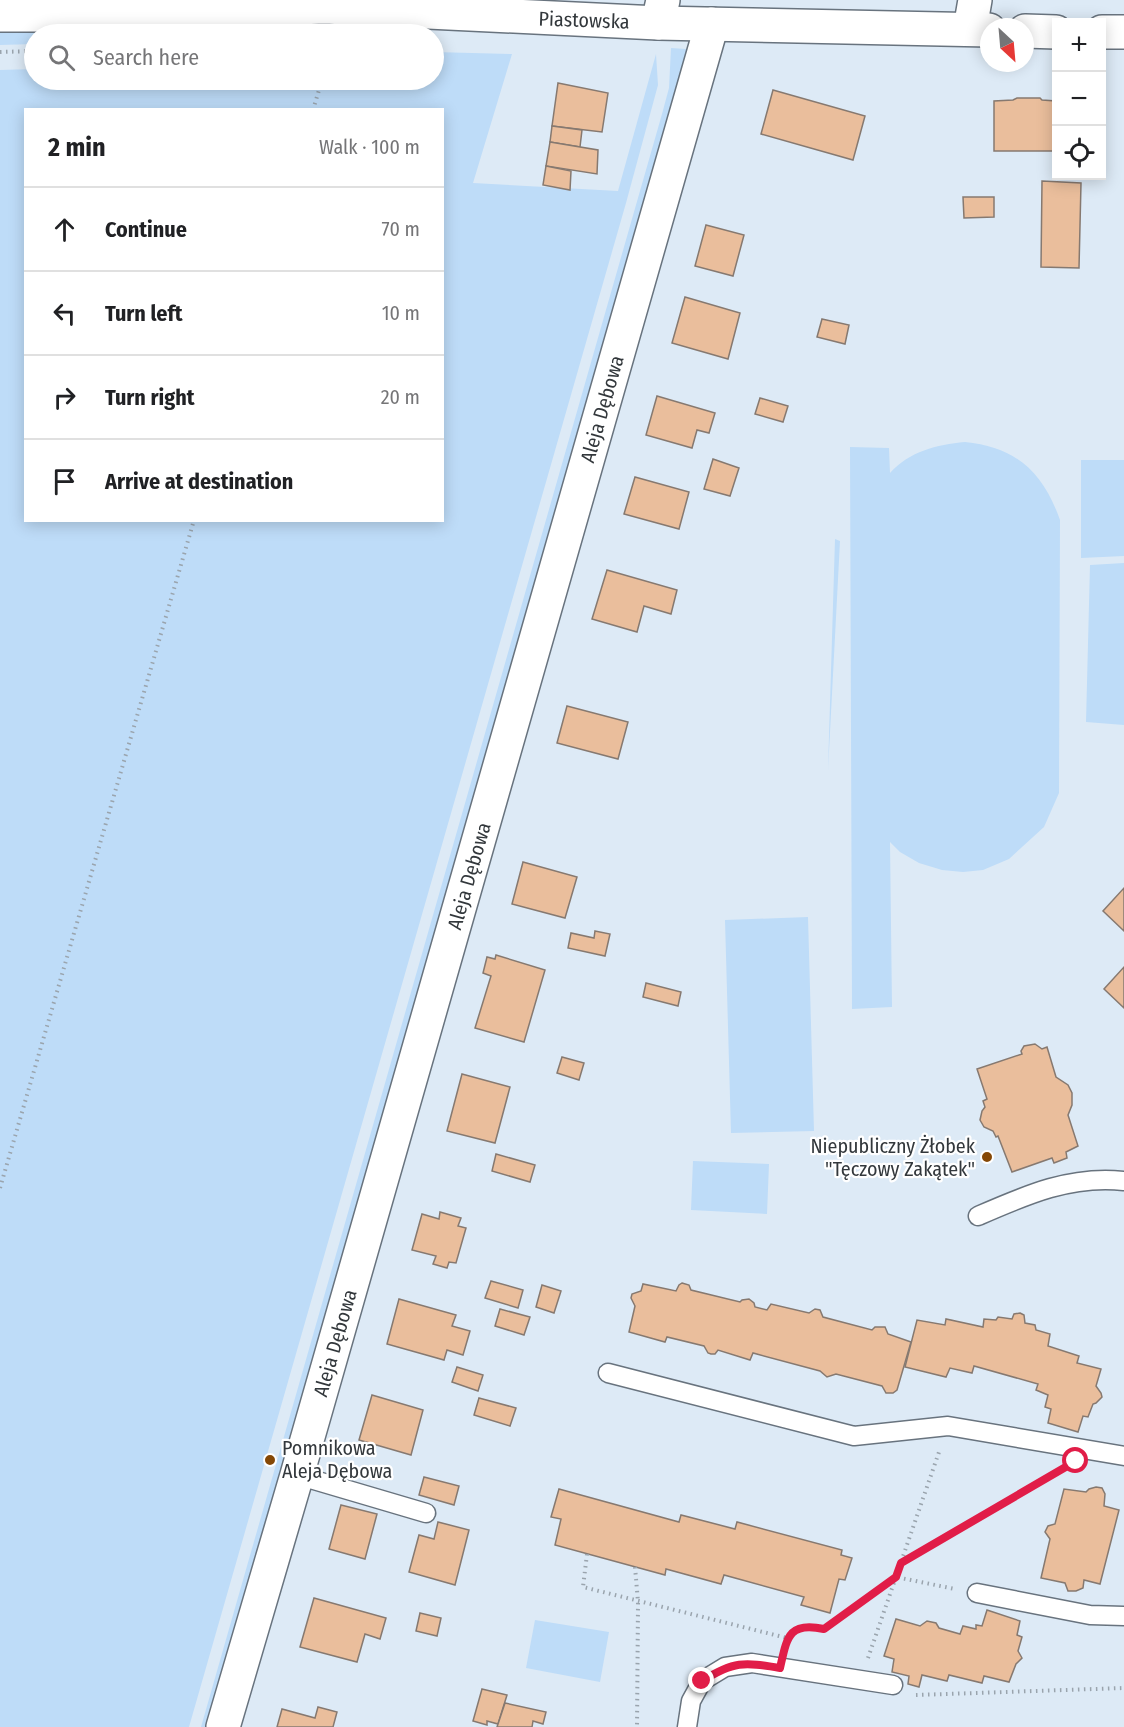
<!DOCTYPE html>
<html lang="en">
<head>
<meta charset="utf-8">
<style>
  body { margin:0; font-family:"Fira Sans Condensed",sans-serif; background:#f2f2f2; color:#202124 }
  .controls { position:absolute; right:18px; top:18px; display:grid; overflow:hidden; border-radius:0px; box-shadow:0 3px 15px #0003 }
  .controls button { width:54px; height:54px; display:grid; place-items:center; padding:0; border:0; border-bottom:2px solid #e0e0e0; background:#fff; color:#202124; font:30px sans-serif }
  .compass { position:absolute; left:980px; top:18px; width:54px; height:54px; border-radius:50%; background:#fff; box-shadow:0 3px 15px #0003; rotate:154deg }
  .stop { position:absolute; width:18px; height:18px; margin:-14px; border:4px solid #e11d48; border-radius:50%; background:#fff }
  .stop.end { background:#e11d48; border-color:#fff; box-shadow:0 2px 6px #0008 }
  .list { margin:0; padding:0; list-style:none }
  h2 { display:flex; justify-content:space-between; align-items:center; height:78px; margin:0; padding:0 24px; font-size:26px }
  h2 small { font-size:20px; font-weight:400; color:#757577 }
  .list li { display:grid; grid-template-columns:39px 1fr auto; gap:18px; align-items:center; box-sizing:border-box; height:84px; padding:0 24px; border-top:2px solid #e0e0e0 }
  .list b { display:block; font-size:22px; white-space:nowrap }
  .list em { font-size:20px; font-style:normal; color:#757577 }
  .icon { flex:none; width:33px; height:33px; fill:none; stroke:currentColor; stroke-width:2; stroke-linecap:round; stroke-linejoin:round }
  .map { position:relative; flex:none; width:1124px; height:1727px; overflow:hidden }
  .search { position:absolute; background:#fff; box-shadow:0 3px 15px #0003; left:24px; top:24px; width:420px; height:66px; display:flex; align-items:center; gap:15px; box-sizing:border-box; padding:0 21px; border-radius:33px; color:#757577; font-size:22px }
  .panel { position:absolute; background:#fff; box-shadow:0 3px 15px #0003; left:24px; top:108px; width:420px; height:414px; border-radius:0px }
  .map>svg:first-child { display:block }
</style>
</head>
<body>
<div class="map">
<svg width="1124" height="1727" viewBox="0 0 1124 1727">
  <rect width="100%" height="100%" fill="#ddeaf6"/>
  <!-- green -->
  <g fill="#bedcf8" fill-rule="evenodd">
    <polygon points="121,27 122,34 34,34 34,44 0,45 0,30"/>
    <polygon points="671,48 686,49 689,53 213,1727 201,1727 662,114 669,88"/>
    <path d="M434,52L512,54L473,183L618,191L656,54L658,85L626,203L189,1727H0V70L34,69V80H434ZM26,110H442V520H26Z"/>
    <path d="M965,442C1016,447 1043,472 1060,520L1059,793L1044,827L1009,859L983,870L963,872L942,870L919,863L900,852L890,842L892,1007L852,1009L850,447L889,448L890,473C910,451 936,445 965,442Z"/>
    <polygon points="1081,460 1124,460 1124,556 1081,558"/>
    <polygon points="835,539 840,541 828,770"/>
    <polygon points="1124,563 1124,725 1086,722 1090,565"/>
    <polygon points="808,917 814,1131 731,1133 725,920"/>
    <polygon points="693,1161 769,1164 767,1214 691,1210"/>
    <polygon points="535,1620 609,1632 600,1682 526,1668"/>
  </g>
  <!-- building -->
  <g fill="#eabe9c" stroke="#867970" stroke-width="1.5">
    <polygon points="558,83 608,93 602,132 552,126"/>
    <polygon points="773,90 865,116 853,160 761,134"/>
    <polygon points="1017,98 1040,98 1042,100 1056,101 1056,151 994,151 994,101 1013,100"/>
    <polygon points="552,126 582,130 580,147 550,142"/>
    <polygon points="550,142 598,150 597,174 546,166"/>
    <polygon points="546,166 571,171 570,190 543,185"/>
    <polygon points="1042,181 1081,183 1079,268 1041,267"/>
    <polygon points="963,197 994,197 994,217 964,218"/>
    <polygon points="706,225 744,235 733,276 695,266"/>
    <polygon points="685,297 740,313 728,359 672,343"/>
    <polygon points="822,319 849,325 845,344 817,337"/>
    <polygon points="657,396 715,413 709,433 697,430 692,448 646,435"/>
    <polygon points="760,398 788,406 783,422 755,414"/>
    <polygon points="713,459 739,468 730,496 704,489"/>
    <polygon points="635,477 689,492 679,529 624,514"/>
    <polygon points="607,570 677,590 671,614 644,606 637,632 592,619"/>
    <polygon points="567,706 628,722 618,759 557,743"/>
    <polygon points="523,862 577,877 565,918 512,904"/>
    <polygon points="1124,888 1124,931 1103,911"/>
    <polygon points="595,931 610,934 605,956 568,948 571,933 594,938"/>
    <polygon points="496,955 545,970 524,1042 475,1028 491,976 483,973 487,957 495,959"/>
    <polygon points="1124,967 1124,1008 1104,989"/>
    <polygon points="646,983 681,992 678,1006 643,997"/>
    <polygon points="1035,1044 1042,1049 1047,1047 1056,1077 1068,1085 1072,1093 1072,1105 1068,1115 1078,1146 1066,1152 1067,1158 1054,1163 1052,1158 1012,1172 998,1136 996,1137 993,1131 984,1127 980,1120 982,1111 985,1107 983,1101 987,1099 977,1069 1022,1054 1021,1051 1024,1046"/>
    <polygon points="562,1057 584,1063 579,1080 557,1073"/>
    <polygon points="462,1074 510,1087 495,1143 447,1131"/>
    <polygon points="496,1154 535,1165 530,1182 492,1171"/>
    <polygon points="440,1212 461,1218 458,1226 466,1228 456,1263 449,1262 447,1268 433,1264 436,1256 412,1250 422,1214 439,1219"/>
    <polygon points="491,1281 523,1290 518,1308 485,1298"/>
    <polygon points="682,1283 689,1285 691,1290 740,1302 742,1300 749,1299 754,1303 755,1307 767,1310 771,1304 809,1313 815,1309 820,1310 823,1317 872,1330 875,1327 885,1327 888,1334 911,1342 897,1390 893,1393 886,1393 882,1386 836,1374 827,1377 820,1371 753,1353 750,1360 718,1350 715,1354 711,1354 708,1353 704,1346 667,1337 665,1342 629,1332 635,1306 631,1298 632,1294 641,1291 643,1284 676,1291 679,1285"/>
    <polygon points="542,1285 561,1291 554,1313 536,1307"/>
    <polygon points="399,1299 456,1315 452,1326 470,1331 463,1355 447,1350 444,1360 387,1344"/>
    <polygon points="500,1309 530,1317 524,1335 495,1326"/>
    <polygon points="1020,1313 1024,1315 1025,1323 1035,1325 1036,1330 1050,1334 1048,1346 1079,1356 1077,1363 1101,1369 1096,1386 1101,1393 1102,1397 1096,1403 1093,1404 1088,1417 1083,1416 1078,1432 1048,1423 1051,1409 1045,1407 1048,1395 1036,1390 1038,1384 974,1366 972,1373 950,1368 946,1377 905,1367 917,1320 945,1325 946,1319 983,1327 984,1319 996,1320 998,1317 1012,1319 1014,1314"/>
    <polygon points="457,1367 483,1375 478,1391 452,1382"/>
    <polygon points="372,1395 423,1410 411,1455 359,1440"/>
    <polygon points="479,1398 516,1408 510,1426 474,1415"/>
    <polygon points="424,1477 459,1486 454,1505 419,1495"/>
    <polygon points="1096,1487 1102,1488 1105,1494 1104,1506 1119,1510 1100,1584 1084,1580 1083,1588 1076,1591 1068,1591 1065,1583 1041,1578 1050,1539 1045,1532 1048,1526 1055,1524 1064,1489 1086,1492 1089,1489"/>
    <polygon points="559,1489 679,1522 681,1515 735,1529 737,1522 842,1550 841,1555 852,1558 845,1580 839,1579 830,1613 801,1605 804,1597 724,1575 721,1584 666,1569 665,1575 555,1545 561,1519 551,1517"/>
    <polygon points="341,1505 377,1514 365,1559 329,1549"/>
    <polygon points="438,1522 469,1530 455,1585 409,1572 419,1535 434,1539"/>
    <polygon points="314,1598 386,1618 380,1639 365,1634 357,1662 300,1647"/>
    <polygon points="987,1610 1020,1621 1017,1635 1022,1637 1018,1651 1022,1658 1016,1664 1009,1682 984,1676 982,1683 949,1675 947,1681 922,1675 919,1687 908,1684 909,1676 892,1672 894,1659 884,1656 896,1619 920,1626 927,1621 936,1623 939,1628 960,1634 963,1626 976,1629 976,1625 982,1626"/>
    <polygon points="420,1613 441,1618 437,1636 416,1631"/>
    <polygon points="482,1689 507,1695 498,1724 487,1721 487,1725 473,1721"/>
    <polygon points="505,1703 546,1712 543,1724 533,1721 532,1727 497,1727"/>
    <polygon points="318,1707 337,1712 333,1727 277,1727 282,1709 315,1718"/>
  </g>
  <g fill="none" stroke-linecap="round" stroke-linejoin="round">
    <defs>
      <g id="service">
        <path d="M978,1216C1026,1195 1071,1175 1124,1181"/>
        <polyline points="608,1373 854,1436 948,1426 1124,1456"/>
        <polyline points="297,1475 426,1513"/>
        <polyline points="977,1593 1090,1615 1124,1616"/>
        <polyline points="687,1727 691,1701 702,1681 725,1667 752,1663 893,1685"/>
      </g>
      <g id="minor">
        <polyline points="658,23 663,0"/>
        <polyline points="970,29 975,0"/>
        <polyline points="223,1727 297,1475 712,24"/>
      </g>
      <g id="tertiary">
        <polyline points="0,15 87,15 325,7 658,23 989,30"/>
        <polyline points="1025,31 1056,32"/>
        <polyline points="1102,32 1124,32"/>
      </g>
    </defs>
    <!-- service casing -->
    <use href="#service" stroke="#68737e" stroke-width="21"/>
    <!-- minor casing -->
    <use href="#minor" stroke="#68737e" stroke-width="36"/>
    <!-- tertiary casing -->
    <use href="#tertiary" stroke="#68737e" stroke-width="36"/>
    <!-- path -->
    <g stroke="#9aa4ad" stroke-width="4" stroke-dasharray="1.5 4.5" stroke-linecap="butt">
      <polyline points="0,52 34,51"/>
      <polyline points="313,110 322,80"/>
      <polyline points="0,1188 194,520"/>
      <polyline points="587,1554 583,1587 787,1638"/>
      <polyline points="901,1563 1058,1471"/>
      <polyline points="635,1567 638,1602 637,1727"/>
      <path d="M787,1638C800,1624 805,1625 824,1629L896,1577L955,1589"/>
      <polyline points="868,1658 939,1452"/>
      <polyline points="916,1695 1124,1688"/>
    </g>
    <!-- service -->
    <use href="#service" stroke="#fff" stroke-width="18"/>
    <!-- minor -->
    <use href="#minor" stroke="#fff" stroke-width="33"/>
    <!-- tertiary -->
    <use href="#tertiary" stroke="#fff" stroke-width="33"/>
  </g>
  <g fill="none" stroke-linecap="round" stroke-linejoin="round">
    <!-- route -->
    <path stroke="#e11d48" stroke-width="8" d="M702,1681C734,1661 743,1662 780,1668C787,1638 788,1621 824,1629L896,1577L901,1563L1076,1461"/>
  </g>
  <!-- markers -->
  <g fill="#854806" stroke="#fff" stroke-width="2">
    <circle cx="987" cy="1157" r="6"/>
    <circle cx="270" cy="1460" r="6"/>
  </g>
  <g text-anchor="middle" stroke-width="4.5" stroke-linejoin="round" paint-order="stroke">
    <!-- street labels -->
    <g font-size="20" fill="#33383c" stroke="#fff">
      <text transform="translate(584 20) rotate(2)" y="7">Piastowska</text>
      <text transform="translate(602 409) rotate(-74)" y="7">Aleja Dębowa</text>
      <text transform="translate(469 876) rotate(-74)" y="7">Aleja Dębowa</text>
      <text transform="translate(335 1343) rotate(-74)" y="7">Aleja Dębowa</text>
    </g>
    <!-- poi labels -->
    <g font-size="20" fill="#33383c" stroke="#fff" text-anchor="end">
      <text x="975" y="1153">Niepubliczny Żłobek<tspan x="975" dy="23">"Tęczowy Zakątek"</tspan></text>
      <text x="282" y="1455" text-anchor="start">Pomnikowa<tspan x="282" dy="23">Aleja Dębowa</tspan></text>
    </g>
  </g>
</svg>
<div class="controls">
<button>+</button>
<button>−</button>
<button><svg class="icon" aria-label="locate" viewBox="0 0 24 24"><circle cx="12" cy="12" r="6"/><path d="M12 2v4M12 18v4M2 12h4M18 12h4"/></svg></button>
</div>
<svg class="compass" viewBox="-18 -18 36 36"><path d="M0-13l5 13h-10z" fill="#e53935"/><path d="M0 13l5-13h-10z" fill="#757577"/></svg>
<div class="stop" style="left:1076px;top:1461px"></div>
<div class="stop end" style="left:702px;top:1681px"></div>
<div class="search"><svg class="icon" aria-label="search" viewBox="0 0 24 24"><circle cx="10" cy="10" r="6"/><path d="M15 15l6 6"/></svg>Search here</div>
<section class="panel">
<h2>2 min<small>Walk · 100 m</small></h2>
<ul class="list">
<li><svg class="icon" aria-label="ahead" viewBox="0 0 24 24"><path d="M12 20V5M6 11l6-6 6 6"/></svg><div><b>Continue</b></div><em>70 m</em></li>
<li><svg class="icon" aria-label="left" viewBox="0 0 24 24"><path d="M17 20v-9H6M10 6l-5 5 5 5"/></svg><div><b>Turn left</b></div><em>10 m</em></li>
<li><svg class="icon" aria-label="right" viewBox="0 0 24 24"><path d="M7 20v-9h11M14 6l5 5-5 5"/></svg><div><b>Turn right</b></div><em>20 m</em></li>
<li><svg class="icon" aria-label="arrive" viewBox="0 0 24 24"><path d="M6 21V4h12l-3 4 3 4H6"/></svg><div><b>Arrive at destination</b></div></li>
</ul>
</section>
</div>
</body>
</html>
